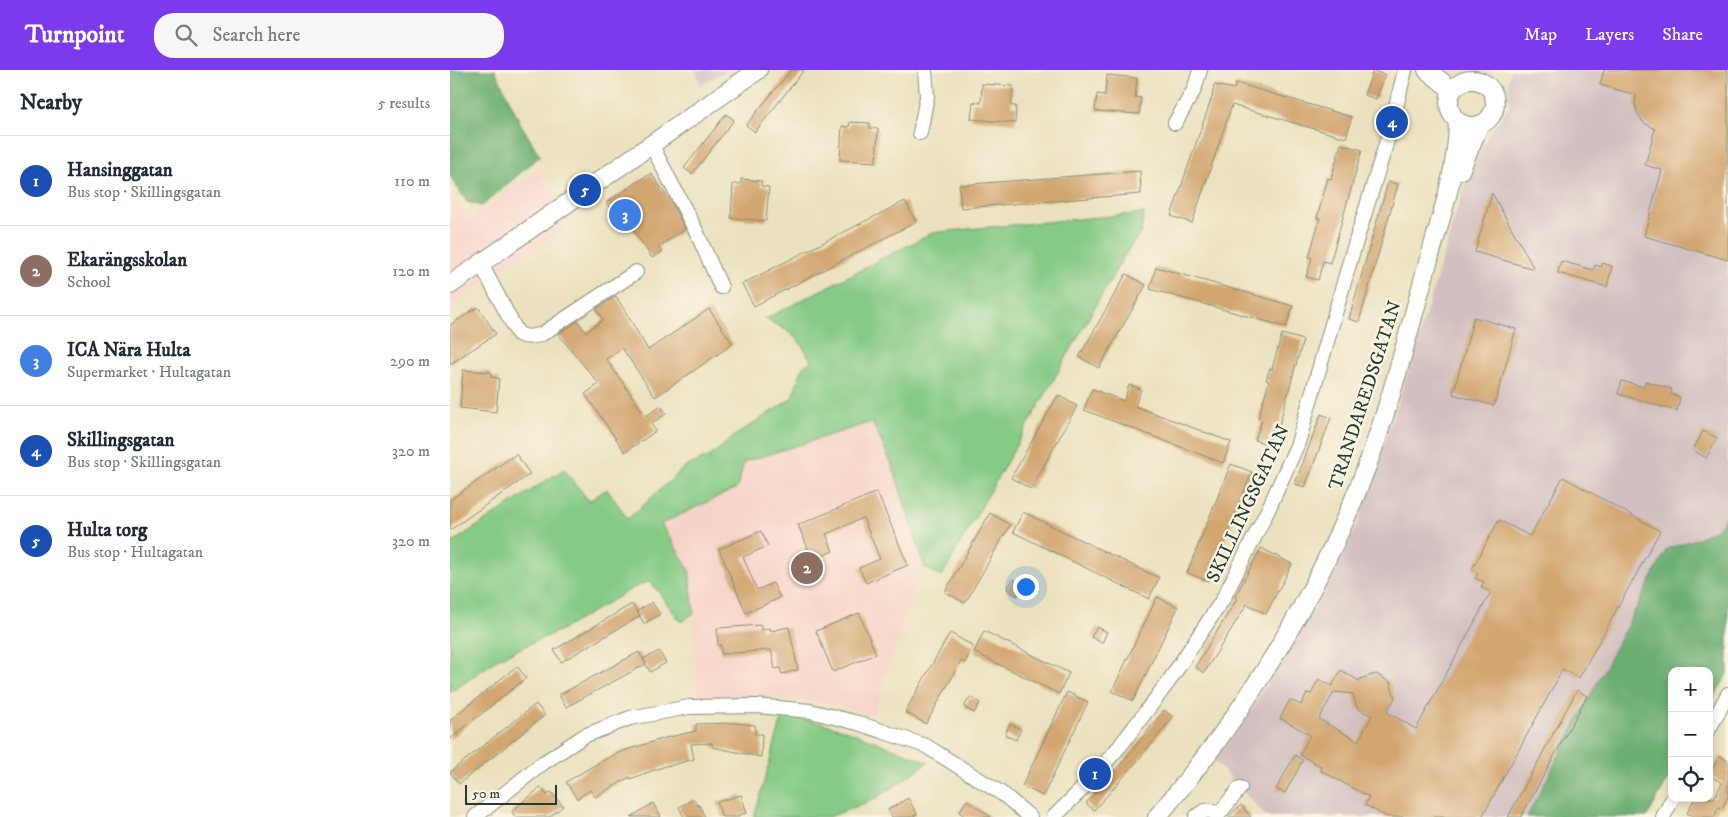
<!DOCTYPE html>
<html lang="en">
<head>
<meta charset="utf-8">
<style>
  body { margin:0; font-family:"IM FELL DW Pica",serif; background:#f6f6f7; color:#1f2937 }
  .controls { position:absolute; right:15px; bottom:15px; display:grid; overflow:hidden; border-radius:10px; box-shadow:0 2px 8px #0003 }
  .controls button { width:45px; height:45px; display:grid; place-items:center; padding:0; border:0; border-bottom:1px solid #e0e1e3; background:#fff; color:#1f2937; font:25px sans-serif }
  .scale { position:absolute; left:15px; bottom:12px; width:92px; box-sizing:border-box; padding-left:5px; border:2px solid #1f3d34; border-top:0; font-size:14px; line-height:18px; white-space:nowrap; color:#1f3d34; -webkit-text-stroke:4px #fcf5e5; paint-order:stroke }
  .you { position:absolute; left:575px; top:516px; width:18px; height:18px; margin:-12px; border:4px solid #fff; border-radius:50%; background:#1a73e8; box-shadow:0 0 0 8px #1a73e833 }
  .badge { display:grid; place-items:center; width:32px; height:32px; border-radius:50%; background:#7c3aed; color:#fff; font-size:16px; font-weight:700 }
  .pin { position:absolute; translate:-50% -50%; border:2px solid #fff; box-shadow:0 1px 5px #0006 }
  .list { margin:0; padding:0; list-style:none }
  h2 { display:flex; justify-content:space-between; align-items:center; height:65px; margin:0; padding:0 20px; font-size:21px }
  h2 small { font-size:16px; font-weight:400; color:#747a83 }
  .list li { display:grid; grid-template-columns:32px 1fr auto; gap:15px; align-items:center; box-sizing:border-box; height:90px; padding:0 20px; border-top:1px solid #e0e1e3 }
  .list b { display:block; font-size:19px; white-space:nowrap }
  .list p { margin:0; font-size:16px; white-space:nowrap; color:#747a83 }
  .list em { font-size:16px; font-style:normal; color:#747a83 }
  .icon { flex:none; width:28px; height:28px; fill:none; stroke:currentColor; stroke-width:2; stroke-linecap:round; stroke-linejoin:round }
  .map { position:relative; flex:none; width:1278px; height:747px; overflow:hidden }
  header { display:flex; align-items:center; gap:30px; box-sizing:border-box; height:70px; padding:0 25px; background:#7c3aed; color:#fff }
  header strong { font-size:24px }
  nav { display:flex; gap:28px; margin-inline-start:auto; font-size:18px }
  .search { width:350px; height:45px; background:#f6f6f7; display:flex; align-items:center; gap:12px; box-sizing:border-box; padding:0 18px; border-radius:20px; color:#747a83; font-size:19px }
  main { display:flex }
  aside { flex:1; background:#fff }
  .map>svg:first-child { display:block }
</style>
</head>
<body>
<header>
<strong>Turnpoint</strong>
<div class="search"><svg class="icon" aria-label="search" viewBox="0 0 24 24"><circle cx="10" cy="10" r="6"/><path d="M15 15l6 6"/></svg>Search here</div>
<nav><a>Map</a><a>Layers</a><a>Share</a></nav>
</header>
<main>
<aside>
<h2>Nearby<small>5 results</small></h2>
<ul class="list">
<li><span class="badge" style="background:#1a4fb4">1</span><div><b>Hansinggatan</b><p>Bus stop · Skillingsgatan</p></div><em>110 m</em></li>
<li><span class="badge" style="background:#8d6e63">2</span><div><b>Ekarängsskolan</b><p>School</p></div><em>120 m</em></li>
<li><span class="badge" style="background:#3f7fe0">3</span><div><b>ICA Nära Hulta</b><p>Supermarket · Hultagatan</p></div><em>290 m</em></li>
<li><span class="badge" style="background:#1a4fb4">4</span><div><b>Skillingsgatan</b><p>Bus stop · Skillingsgatan</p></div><em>320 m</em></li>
<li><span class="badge" style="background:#1a4fb4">5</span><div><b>Hulta torg</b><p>Bus stop · Hultagatan</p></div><em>320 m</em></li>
</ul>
</aside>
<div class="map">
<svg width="1278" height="747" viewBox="0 0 1278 747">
  <rect width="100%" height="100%" fill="#fcf5e5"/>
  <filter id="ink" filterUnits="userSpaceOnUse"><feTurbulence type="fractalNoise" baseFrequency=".02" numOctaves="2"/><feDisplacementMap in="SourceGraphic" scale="10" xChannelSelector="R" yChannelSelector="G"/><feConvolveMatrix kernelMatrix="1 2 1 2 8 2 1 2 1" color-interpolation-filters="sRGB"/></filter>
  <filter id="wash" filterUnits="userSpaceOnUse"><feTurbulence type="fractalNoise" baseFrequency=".0096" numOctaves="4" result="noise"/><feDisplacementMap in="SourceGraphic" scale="20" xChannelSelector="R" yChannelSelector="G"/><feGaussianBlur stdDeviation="1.12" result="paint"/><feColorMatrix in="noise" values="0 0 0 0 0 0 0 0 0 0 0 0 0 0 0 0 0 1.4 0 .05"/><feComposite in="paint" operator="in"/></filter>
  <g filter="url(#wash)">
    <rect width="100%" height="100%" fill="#ebe1be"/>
    <!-- built -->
    <g fill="#f7d1c7">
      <polygon points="88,99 121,153 0,236 0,124 18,151"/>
      <polygon points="422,352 443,397 475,498 461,528 423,645 373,633 312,626 247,628 244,543 239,499 211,454 287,418 294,392"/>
    </g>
    <!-- industrial -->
    <g fill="#d2bfc0">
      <polygon points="245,0 277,0 251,15"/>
      <polygon points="1061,0 1278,0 1278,442 1269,458 1246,469 1217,479 1077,747 817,747 763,689 797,646 857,551 885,503 908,452 965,280 1015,114 1038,65 1059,37 1058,12"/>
    </g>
    <!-- green -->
    <g fill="#86cb85" stroke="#52845c">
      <path d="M694,143L691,162L674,186L492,506L475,498L443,397L422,352L294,392L287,418L211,454L239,499L244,543L231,552L200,511L183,518L113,559L49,588L0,623V474L114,399L139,431L157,419L178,449L235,397L260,386L290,362L342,328L353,297L361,291C349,266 339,261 315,249L482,163L518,159Z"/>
      <polygon points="333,645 379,655 406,664 478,692 451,712 423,730 379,747 304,747"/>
    </g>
    <!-- forest -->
    <g fill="#6caf72" stroke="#467653">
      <polygon points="0,0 45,0 72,56 90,86 32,136 17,132 0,106"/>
      <polygon points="1278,442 1278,603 1259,636 1259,601 1222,601 1222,702 1197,747 1077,747 1217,479 1246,469 1269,458"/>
    </g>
    <g id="blocks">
      <!-- building -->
      <g fill="#d2a670" fill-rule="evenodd">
        <polygon points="341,0 354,0 305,62 296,55"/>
        <polygon points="1154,0 1278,0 1278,190 1194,166 1212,100 1195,95 1205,59 1193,52 1187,42 1185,34 1186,25 1150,15"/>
        <polygon points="923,1 935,5 926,29 914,25"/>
        <polygon points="657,5 687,8 685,27 691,28 689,44 645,41 647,24 655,25"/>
        <polygon points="786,13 902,47 896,68 782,35 742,153 721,146 762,27 764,15 784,19"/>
        <polygon points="532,14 563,16 561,36 566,36 565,53 521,49 523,32 531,33"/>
        <polygon points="276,44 284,50 242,104 234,98"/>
        <polygon points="400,52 420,53 420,58 428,59 426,92 390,90 392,56 399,57"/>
        <polygon points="891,74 912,80 880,193 873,191 868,210 856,207 862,188 859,187 870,148 867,148 878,108 881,109"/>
        <polygon points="690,101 691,124 511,138 509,115"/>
        <polygon points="201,103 223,135 235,159 208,177 212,182 202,188 172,143 166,147 156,133"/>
        <polygon points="291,109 312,111 311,116 319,117 316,151 281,148 283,114 291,114"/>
        <polygon points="938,112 948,114 909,252 899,249"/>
        <polygon points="1042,123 1077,186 1084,199 1025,182"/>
        <polygon points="455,131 466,152 304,236 292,214"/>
        <polygon points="1111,191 1143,200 1145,195 1152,197 1152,193 1162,196 1157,217 1108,203"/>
        <polygon points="706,197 843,236 836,257 700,219"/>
        <polygon points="676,204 696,215 649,298 629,287"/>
        <polygon points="166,226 198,280 259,239 283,274 205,327 172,278 156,289 196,346 211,336 216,344 201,354 206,361 175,382 135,324 149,314 108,264 128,251 136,262 153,250 146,239"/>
        <polygon points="28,237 46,264 0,294 0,255"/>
        <polygon points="1024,247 1066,259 1044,336 1003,324"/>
        <polygon points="832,264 853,270 829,355 824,354 817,374 805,370 812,350 808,349 819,311 816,310 820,298 822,299"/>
        <polygon points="13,300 41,302 41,307 49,308 46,342 10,338"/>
        <polygon points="1172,311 1194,317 1195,311 1222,319 1221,324 1230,327 1227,341 1168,324"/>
        <polygon points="679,315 691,319 685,336 781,372 773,393 634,340 642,319 674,331"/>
        <polygon points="608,325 627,336 581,419 561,408"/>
        <polygon points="871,344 881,348 855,417 845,414"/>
        <polygon points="1253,361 1267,368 1256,388 1243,380"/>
        <polygon points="66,384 80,404 0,460 0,430"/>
        <polygon points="781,394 802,402 758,511 737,503"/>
        <path d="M1113,407L1210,461L1129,608L1113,599L1032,747H937L915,735L919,727L870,700L872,697L850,685L860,665L830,648L840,630L851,635L857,623L861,624L869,609L882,616L891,600L909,611L910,609L926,604L940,612L945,628L937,642L966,659L1041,522L1031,517L1034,512L1025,508L1028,503L1022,499L1049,450L1080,466ZM884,622L903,624L907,638L922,646L908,671L869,649Z"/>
        <polygon points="427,422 458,495 416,513 409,498 430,489 413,448 376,464 383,481 363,490 348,455"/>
        <polygon points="573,442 709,508 699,529 563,462"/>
        <polygon points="540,443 560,455 515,533 495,522"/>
        <polygon points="311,461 318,476 293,487 307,520 323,513 330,528 296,543 269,479"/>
        <polygon points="811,478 842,494 816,544 797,534 754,603 745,597 787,529 785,527"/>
        <polygon points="563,509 573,515 567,526 557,519"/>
        <polygon points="707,527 728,537 683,631 662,621"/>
        <polygon points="202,532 210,544 194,554 187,541"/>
        <polygon points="182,534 190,546 111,592 104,580"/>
        <polygon points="409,543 426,584 383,602 366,561"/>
        <polygon points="311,555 311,560 320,558 321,561 339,557 348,600 332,604 330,598 325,599 321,580 271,584 271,575 268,576 267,558"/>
        <polygon points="647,557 657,562 652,573 641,567"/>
        <polygon points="534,561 619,603 609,624 524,582"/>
        <polygon points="500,563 523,576 515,593 511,591 476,654 455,642"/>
        <polygon points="209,581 216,593 200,602 193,589"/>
        <polygon points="189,582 196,594 116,637 109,625"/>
        <polygon points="67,596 76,608 0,669 0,650"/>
        <polygon points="1127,620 1137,626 1071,747 1058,747"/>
        <polygon points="617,622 638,632 593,726 572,716"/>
        <polygon points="520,627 530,633 524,643 514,637"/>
        <polygon points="86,634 95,645 9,714 0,702"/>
        <polygon points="714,640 723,647 685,694 644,740 636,733 677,687"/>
        <polygon points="285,653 305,655 305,664 312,664 311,687 262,677 262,673 241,674 244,689 219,696 218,695 180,709 180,707 145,727 140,720 127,729 116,712 148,693 170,682 215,668 246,661 246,654"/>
        <polygon points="560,654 571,659 566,670 555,665"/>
        <polygon points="845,685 853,690 835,723 826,719"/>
        <polygon points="1270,686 1278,691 1278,727 1272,738 1269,737 1264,747 1245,747 1237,743 1245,728 1264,728 1272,713 1259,705"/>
        <polygon points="91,717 97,725 101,722 113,736 100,747 65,747 62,741"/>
        <polygon points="291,725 297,743 288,745 289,747 272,747 267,732"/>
        <polygon points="458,728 467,744 462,747 442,747 438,740"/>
        <polygon points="244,729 248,736 249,735 255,747 234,747 229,737"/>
        <polygon points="517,730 541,747 516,747 509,742"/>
        <polygon points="203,733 211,747 181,747"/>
        <polygon points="791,735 801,747 778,747 779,746"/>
      </g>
    </g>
  </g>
  <g filter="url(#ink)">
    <use href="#blocks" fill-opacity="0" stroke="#858f79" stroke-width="1"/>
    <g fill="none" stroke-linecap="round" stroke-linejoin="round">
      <defs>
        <g id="minor">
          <polyline points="725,53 744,20 750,0"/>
          <polyline points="470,63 477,26 475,0"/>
          <polyline points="201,74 247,163 271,217"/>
          <path d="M31,194L68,264C77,268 83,267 92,264L186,202"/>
          <polyline points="1259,659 1278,624"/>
          <polyline points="25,747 93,693 134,666 180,648 239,637 306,636 360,641 408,653 476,676 554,725 580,747"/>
          <polyline points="604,747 634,717 670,676 719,611 773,529 818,440 848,373 900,191 940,61 955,0"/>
          <path d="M746,747C753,740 760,738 768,745L790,718"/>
          <polyline points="1213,747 1223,728"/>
        </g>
        <g id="tertiary">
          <polyline points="977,0 1002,20"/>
          <circle cx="1022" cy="33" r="23"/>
          <polyline points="1010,101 1029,56"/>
          <polyline points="0,215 308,0"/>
          <path d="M707,747C793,646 863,533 912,409C937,345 954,279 972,214C986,161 1007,108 1008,52"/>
        </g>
      </defs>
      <!-- minor casing -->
      <use href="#minor" stroke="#858f79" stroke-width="16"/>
      <!-- tertiary casing -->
      <use href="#tertiary" stroke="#858f79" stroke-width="20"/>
      <!-- minor -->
      <use href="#minor" stroke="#fff" stroke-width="14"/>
      <!-- tertiary -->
      <use href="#tertiary" stroke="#fff" stroke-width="18"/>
    </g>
  </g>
  <g text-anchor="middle" stroke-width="4.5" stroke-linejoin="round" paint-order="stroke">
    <!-- street labels -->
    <g font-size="19" fill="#1f3d34" stroke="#fcf5e5">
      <text transform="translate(914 325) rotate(-72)" y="7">TRANDAREDSGATAN</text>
      <text transform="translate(797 433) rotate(-65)" y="7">SKILLINGSGATAN</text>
    </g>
  </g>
</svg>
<div class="controls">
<button>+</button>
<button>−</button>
<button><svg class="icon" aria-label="locate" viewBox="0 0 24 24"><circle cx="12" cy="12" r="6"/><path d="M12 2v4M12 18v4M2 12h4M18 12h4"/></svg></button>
</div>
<div class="scale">50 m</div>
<div class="you"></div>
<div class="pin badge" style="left:645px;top:704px;background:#1a4fb4">1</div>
<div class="pin badge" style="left:357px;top:498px;background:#8d6e63">2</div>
<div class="pin badge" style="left:175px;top:145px;background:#3f7fe0">3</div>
<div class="pin badge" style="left:942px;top:52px;background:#1a4fb4">4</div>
<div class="pin badge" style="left:135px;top:120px;background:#1a4fb4">5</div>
</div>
</main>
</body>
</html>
